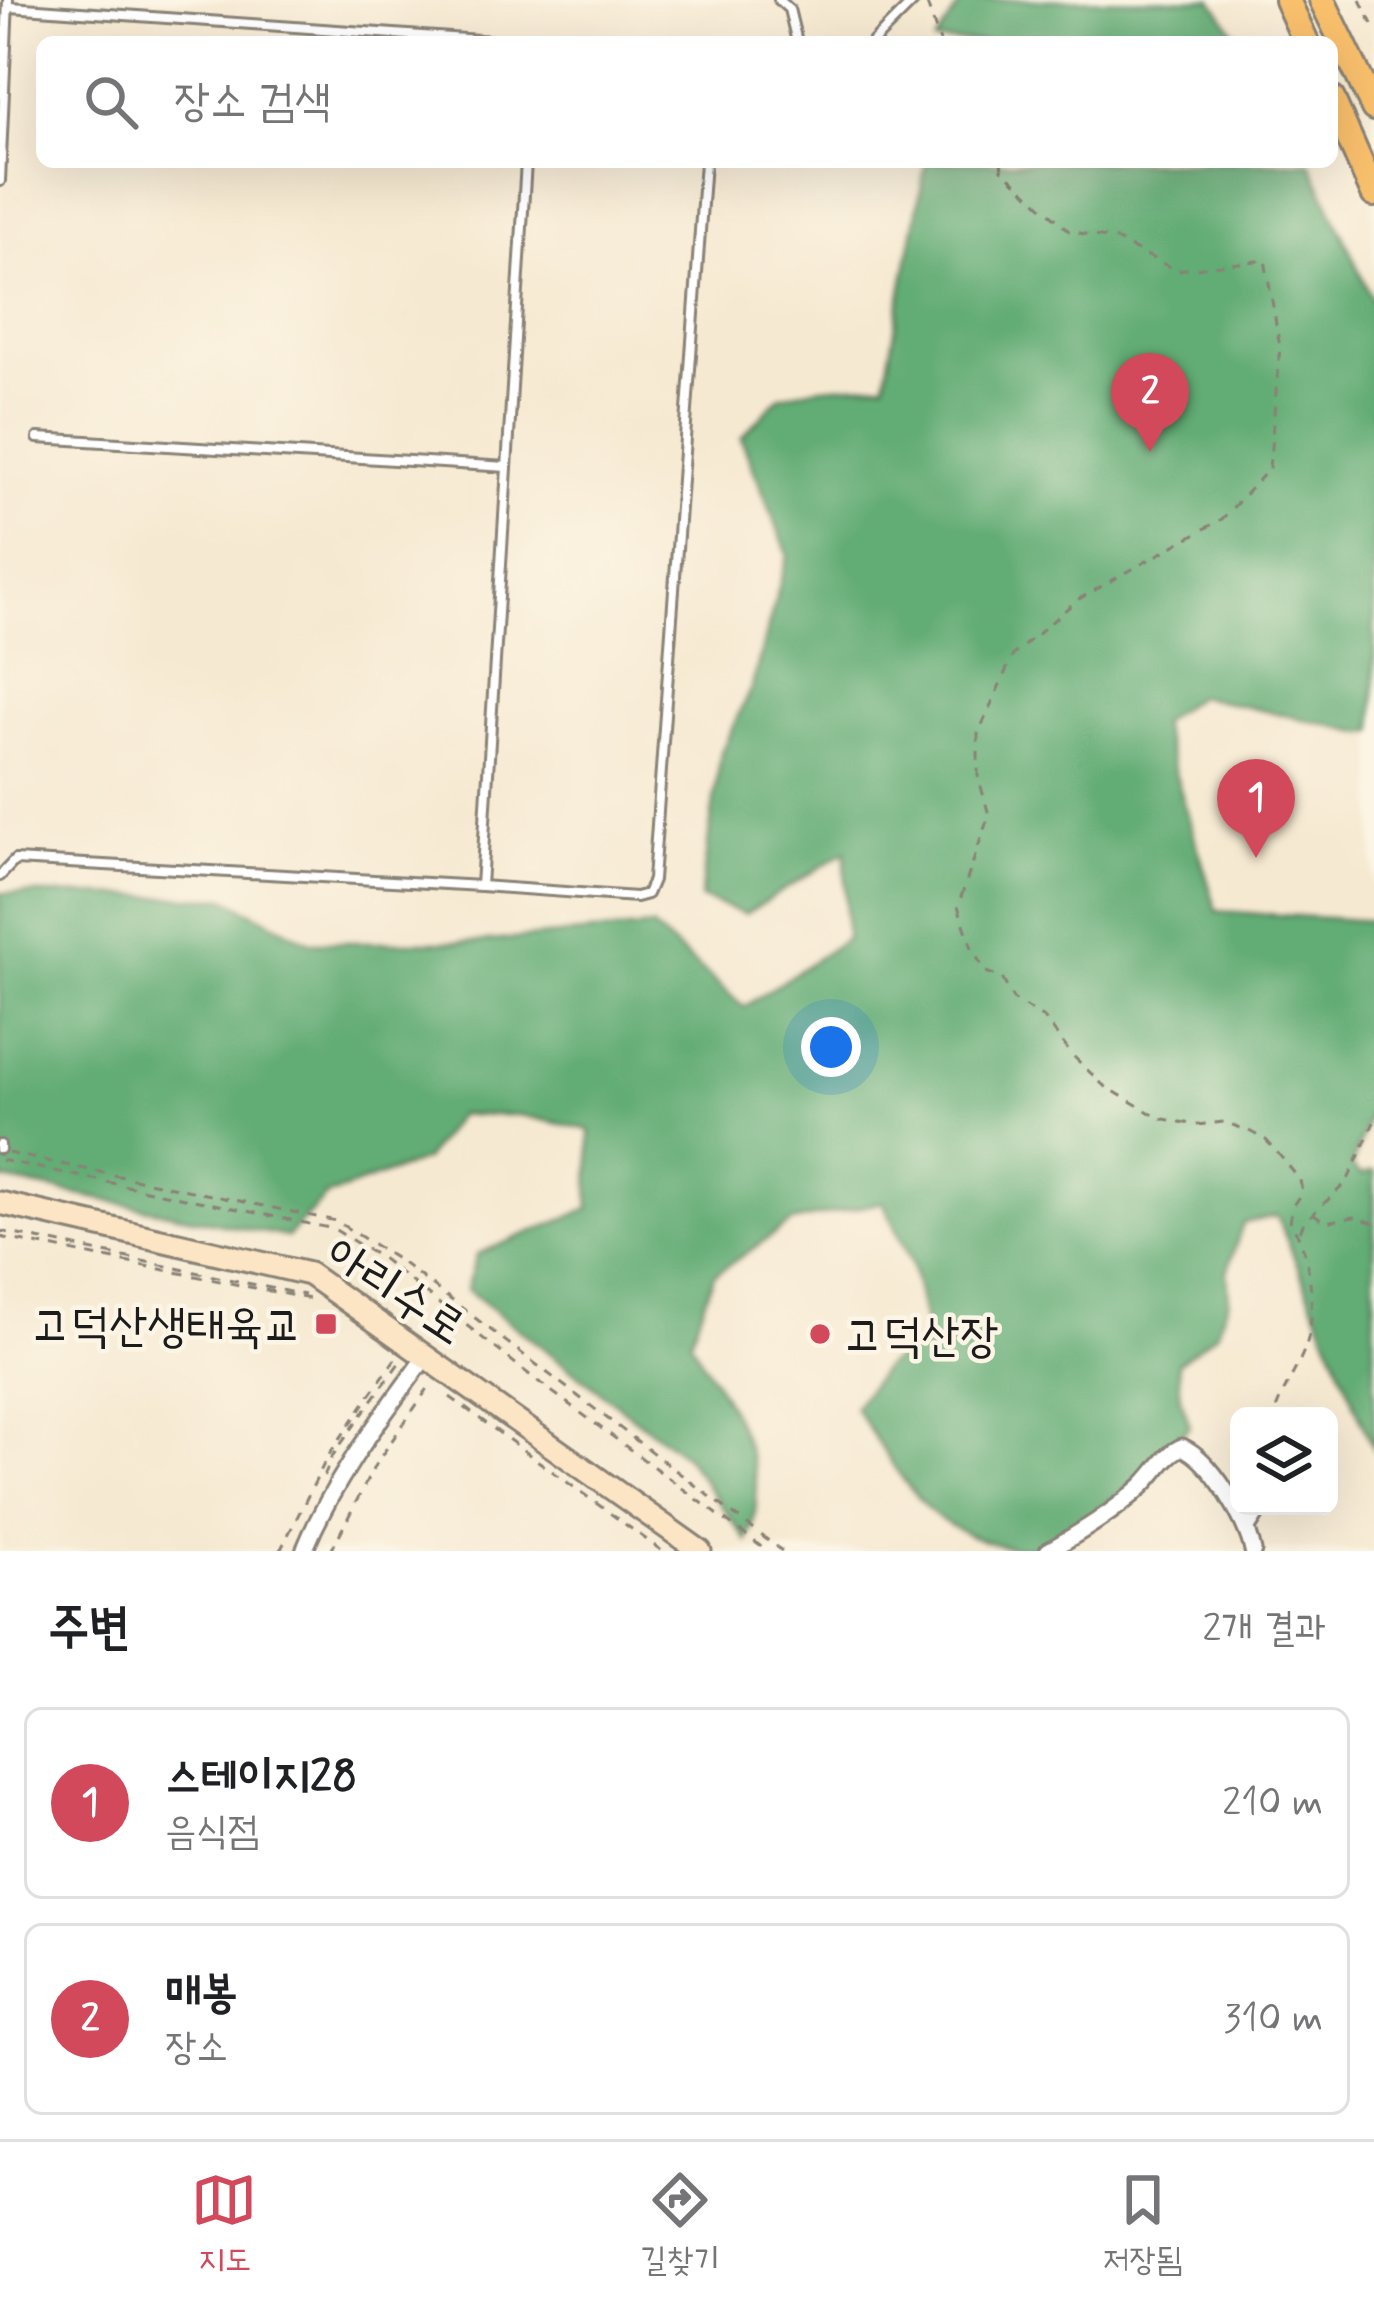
<!DOCTYPE html>
<html lang="ko">
<head>
<meta charset="utf-8">
<style>
  body { margin:0; font-family:Mynerve,"Poor Story",sans-serif; background:#f2f2f2; color:#202124 }
  .controls { position:absolute; right:36px; bottom:36px; display:grid; overflow:hidden; border-radius:18px; box-shadow:0 12px 48px #0002 }
  .controls button { width:108px; height:108px; display:grid; place-items:center; padding:0; border:0; border-bottom:3px solid #e0e0e0; background:#fff; color:#202124; font:60px sans-serif }
  .you { position:absolute; left:831px; top:1047px; width:42px; height:42px; margin:-30px; border:9px solid #fff; border-radius:50%; background:#1a73e8; box-shadow:0 0 0 18px #1a73e833 }
  .badge { display:grid; place-items:center; width:78px; height:78px; border-radius:50%; background:#d1495b; color:#fff; font-size:39px; font-weight:700 }
  .pin { position:absolute; translate:-50% -99px; filter:drop-shadow(0 3px 6px #0008) }
  .pin::after { content:''; position:absolute; top:63px; width:42px; height:36px; background:inherit; clip-path:polygon(0 0,100% 0,50% 100%) }
  .list { margin:0; padding:0; list-style:none }
  h2 { display:flex; justify-content:space-between; align-items:center; height:156px; margin:0; padding:0 48px; font-size:51px }
  h2 small { font-size:39px; font-weight:400; color:#757577 }
  .list li { display:grid; grid-template-columns:78px 1fr auto; gap:36px; align-items:center; box-sizing:border-box; height:192px; margin:0 24px 24px; padding:0 24px; border:3px solid #e0e0e0; border-radius:18px }
  .list b { display:block; font-size:45px; white-space:nowrap }
  .list p { margin:0; font-size:39px; white-space:nowrap; color:#757577 }
  .list em { font-size:39px; font-style:normal; color:#757577 }
  .icon { flex:none; width:66px; height:66px; fill:none; stroke:currentColor; stroke-width:2; stroke-linecap:round; stroke-linejoin:round }
  .map { position:relative; flex:none; width:1374px; height:1551px; overflow:hidden }
  .search { position:absolute; background:#fff; box-shadow:0 12px 48px #0002; left:36px; right:36px; top:36px; height:132px; display:flex; align-items:center; gap:30px; box-sizing:border-box; padding:0 42px; border-radius:18px; color:#757577; font-size:45px }
  .sheet { height:588px; background:#fff }
  nav { display:flex; justify-content:space-around; align-items:center; box-sizing:border-box; height:168px; border-top:3px solid #e0e0e0; background:#fff; font-size:33px; color:#757577 }
  nav a { display:grid; justify-items:center; gap:6px }
  nav .on { color:#d1495b }
  .map>svg:first-child { display:block }
</style>
</head>
<body>
<div class="map">
<svg width="1374" height="1551" viewBox="0 0 1374 1551">
  <rect width="100%" height="100%" fill="#fcf5e5"/>
  <filter id="ink" filterUnits="userSpaceOnUse"><feTurbulence type="fractalNoise" baseFrequency=".00833" numOctaves="2"/><feDisplacementMap in="SourceGraphic" scale="24" xChannelSelector="R" yChannelSelector="G"/><feConvolveMatrix kernelMatrix="1 2 1 2 8 2 1 2 1" color-interpolation-filters="sRGB"/></filter>
  <filter id="wash" filterUnits="userSpaceOnUse"><feTurbulence type="fractalNoise" baseFrequency=".004" numOctaves="4" result="noise"/><feDisplacementMap in="SourceGraphic" scale="48" xChannelSelector="R" yChannelSelector="G"/><feGaussianBlur stdDeviation="2.7" result="paint"/><feColorMatrix in="noise" values="0 0 0 0 0 0 0 0 0 0 0 0 0 0 0 0 0 1.4 0 .05"/><feComposite in="paint" operator="in"/></filter>
  <g filter="url(#wash)">
    <rect width="100%" height="100%" fill="#f6e9d1"/>
    <!-- forest -->
    <g fill="#62ac75" stroke="#3f6448" stroke-width="3">
      <polygon points="963,0 1212,0 1242,42 935,42"/>
      <path d="M926,162H1310L1374,304V731L1365,733L1197,696L1160,723L1217,911L1374,921V1099L1352,1167L1361,1175L1374,1171V1451L1277,1216L1243,1223L1227,1272L1229,1300L1216,1333L1178,1363L1181,1399L1190,1426C1151,1468 1086,1532 1030,1548C998,1551 944,1528 923,1504C897,1475 876,1439 854,1407L885,1366L927,1337L912,1265L883,1202L792,1222L714,1275L690,1340C725,1402 778,1468 747,1541L686,1457L466,1289L477,1254L589,1209L590,1130L519,1115H458L424,1160L327,1196L287,1237L0,1179V893L225,898L310,942H478L652,927L744,1007L846,939L845,852L745,914L700,898L721,752L752,686L788,554L741,438L780,396L819,387L885,383Z"/>
    </g>
  </g>
  <g filter="url(#ink)">
    <g fill="none" stroke-linecap="round" stroke-linejoin="round">
      <defs>
        <g id="service">
          <polyline points="779,0 789,9 797,42"/>
          <polyline points="10,7 508,42"/>
          <polyline points="873,42 915,0"/>
          <polyline points="0,181 8,0"/>
          <polyline points="38,438 507,467"/>
          <polyline points="0,876 15,860 481,886 526,162"/>
          <polyline points="481,886 636,897 647,894 653,880 705,162"/>
          <polyline points="0,1145 0,1149"/>
        </g>
        <g id="minor">
          <polyline points="1247,1528 1261,1506"/>
          <path d="M304,1551C334,1478 380,1419 426,1356"/>
          <path d="M1048,1551C1081,1532 1114,1512 1142,1486C1156,1473 1165,1454 1182,1447C1211,1459 1247,1520 1253,1551"/>
        </g>
        <polyline id="secondary" points="0,1203 309,1274 700,1551"/>
        <g id="trunk">
          <polyline points="1287,0 1306,42"/>
          <polyline points="1322,0 1374,108"/>
          <polyline points="1332,99 1374,194"/>
        </g>
      </defs>
      <!-- service casing -->
      <use href="#service" stroke="#898276" stroke-width="14"/>
      <!-- minor casing -->
      <use href="#minor" stroke="#898276" stroke-width="21"/>
      <!-- secondary casing -->
      <use href="#secondary" stroke="#898276" stroke-width="27"/>
      <!-- trunk casing -->
      <use href="#trunk" stroke="#898276" stroke-width="30"/>
      <!-- path -->
      <g stroke="#898276" stroke-width="3" stroke-dasharray="9 9" stroke-linecap="butt">
        <polyline points="1360,0 1374,28"/>
        <polyline points="927,4 940,42"/>
        <path d="M1001,162L1002,169L1069,231L1116,240L1176,270L1265,260L1280,347L1269,469L1222,519L1077,600L1013,655L978,734V776L989,815L958,906L973,951L986,972L1002,978L1013,999L1045,1019L1071,1054L1103,1085L1159,1118L1196,1125L1224,1122L1249,1131L1266,1140L1282,1158L1300,1180L1302,1192L1292,1207L1290,1223C1311,1246 1317,1316 1306,1345C1298,1369 1281,1391 1274,1416"/>
        <polyline points="8,1153 336,1221 400,1261 782,1551"/>
        <polyline points="1,1160 334,1229 381,1258 531,1376 767,1551"/>
        <polyline points="1314,1214 1325,1222 1354,1217 1374,1223"/>
        <polyline points="0,1231 304,1295"/>
        <polyline points="1300,1231 1304,1222 1347,1182 1374,1122"/>
        <polyline points="0,1237 310,1299"/>
        <polyline points="450,1397 662,1551"/>
        <polyline points="324,1476 333,1455 402,1359"/>
        <polyline points="280,1551 328,1456 395,1359"/>
        <polyline points="331,1551 375,1465 431,1384"/>
      </g>
      <!-- service -->
      <use href="#service" stroke="#fff" stroke-width="8"/>
      <!-- minor -->
      <use href="#minor" stroke="#fff" stroke-width="15"/>
      <!-- secondary -->
      <use href="#secondary" stroke="#fce5c4" stroke-width="21"/>
      <!-- trunk -->
      <use href="#trunk" stroke="#f8bf6c" stroke-width="24"/>
    </g>
  </g>
  <!-- markers -->
  <g fill="#d1495b" stroke="#fcf5e5" stroke-width="4.5">
    <rect x="314" y="1312" width="24" height="24" rx="6"/>
    <circle cx="820" cy="1334" r="12"/>
  </g>
  <g text-anchor="middle" stroke-width="9" stroke-linejoin="round" paint-order="stroke">
    <!-- street labels -->
    <g font-size="48" fill="#1c1c1c" stroke="#fcf5e5">
      <text transform="translate(397 1289) rotate(33)" y="17">아리수로</text>
    </g>
    <!-- poi labels -->
    <g font-size="48" fill="#1c1c1c" stroke="#fcf5e5" text-anchor="end">
      <text x="302" y="1341">고덕산생태육교</text>
      <text x="844" y="1351" text-anchor="start">고덕산장</text>
    </g>
  </g>
</svg>
<div class="controls">
<button><svg class="icon" aria-label="layers" viewBox="0 0 24 24"><path d="M12 4l9 5-9 5-9-5zM3 14l9 5 9-5"/></svg></button>
</div>
<div class="you"></div>
<div class="pin badge" style="left:1256px;top:858px">1</div>
<div class="pin badge" style="left:1150px;top:452px">2</div>
<div class="search"><svg class="icon" aria-label="search" viewBox="0 0 24 24"><circle cx="10" cy="10" r="6"/><path d="M15 15l6 6"/></svg>장소 검색</div>
</div>
<section class="sheet">
<h2>주변<small>2개 결과</small></h2>
<ul class="list">
<li><span class="badge">1</span><div><b>스테이지28</b><p>음식점</p></div><em>210 m</em></li>
<li><span class="badge">2</span><div><b>매봉</b><p>장소</p></div><em>310 m</em></li>
</ul>
</section>
<nav>
<a class="on"><svg class="icon" aria-label="map" viewBox="0 0 24 24"><path d="M3 6l6-2 6 2 6-2v14l-6 2-6-2-6 2zM9 4v14M15 6v14"/></svg>지도</a>
<a><svg class="icon" aria-label="directions" viewBox="0 0 24 24"><path d="M12 3l9 9-9 9-9-9zM9 14v-3h6M13 9l2 2-2 2"/></svg>길찾기</a>
<a><svg class="icon" aria-label="saved" viewBox="0 0 24 24"><path d="M7 4h10v16l-5-4-5 4z"/></svg>저장됨</a>
</nav>
</body>
</html>
